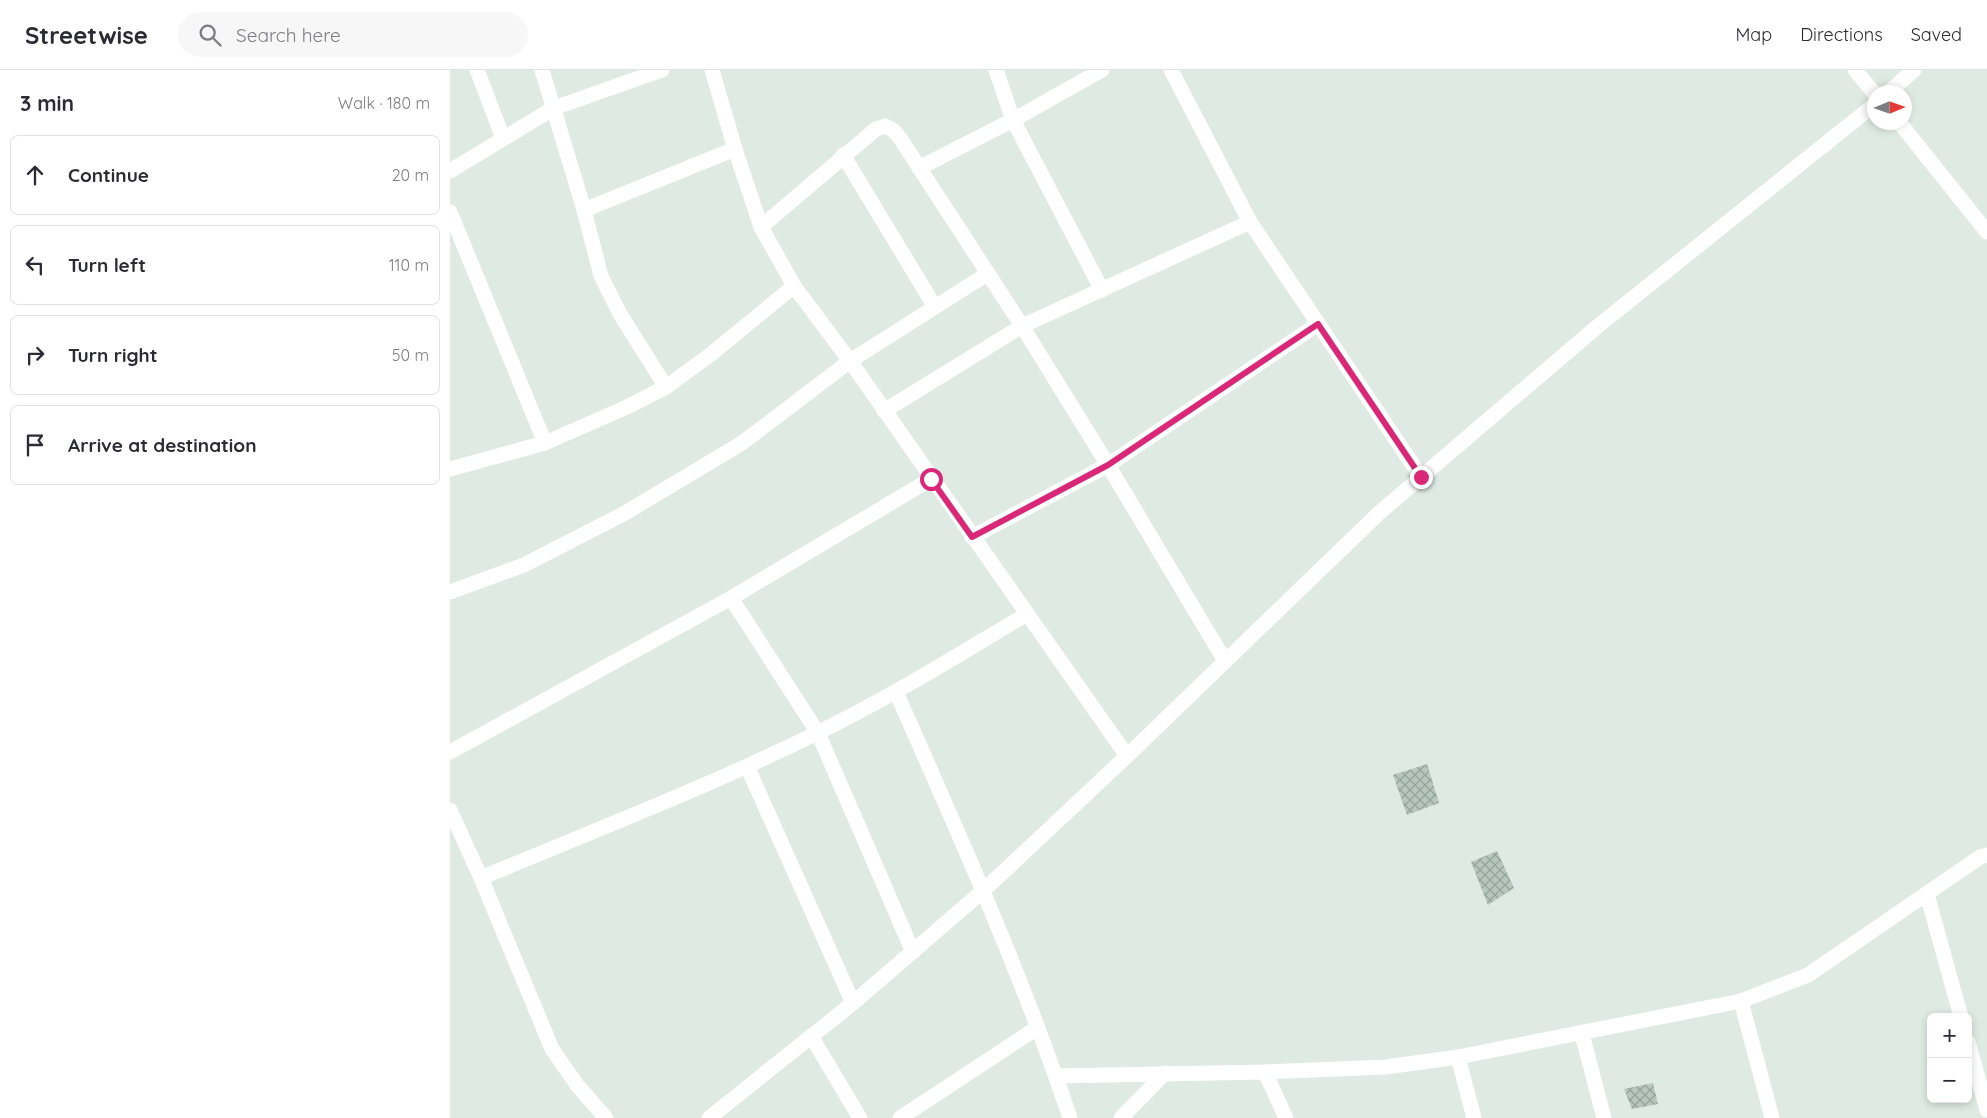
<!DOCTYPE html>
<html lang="en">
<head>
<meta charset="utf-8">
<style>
  body { margin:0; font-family:Quicksand,sans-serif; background:#f7f7f7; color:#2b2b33 }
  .controls { position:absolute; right:15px; bottom:15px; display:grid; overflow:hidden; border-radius:8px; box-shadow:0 2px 8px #0003 }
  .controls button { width:45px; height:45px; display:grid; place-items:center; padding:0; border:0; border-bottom:1px solid #e1e1e2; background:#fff; color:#2b2b33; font:25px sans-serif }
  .compass { position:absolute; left:1417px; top:15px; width:45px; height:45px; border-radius:50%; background:#fff; box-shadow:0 2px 8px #0003; rotate:88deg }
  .stop { position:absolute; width:15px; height:15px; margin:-11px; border:4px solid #db2777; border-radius:50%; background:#fff }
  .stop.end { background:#db2777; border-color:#fff; box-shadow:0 1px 5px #0008 }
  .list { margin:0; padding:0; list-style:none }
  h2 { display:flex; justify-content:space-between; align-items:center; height:65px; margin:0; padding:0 20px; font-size:21px }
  h2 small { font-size:16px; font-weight:400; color:#7c7c81 }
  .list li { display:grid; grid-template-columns:32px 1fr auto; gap:15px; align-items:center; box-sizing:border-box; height:80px; margin:0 10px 10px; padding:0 10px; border:1px solid #e1e1e2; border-radius:8px }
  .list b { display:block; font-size:19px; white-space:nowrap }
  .list em { font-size:16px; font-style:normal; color:#7c7c81 }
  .icon { flex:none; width:28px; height:28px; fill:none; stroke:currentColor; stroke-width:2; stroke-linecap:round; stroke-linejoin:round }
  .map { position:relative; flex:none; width:1537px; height:1048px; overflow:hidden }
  header { display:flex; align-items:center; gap:30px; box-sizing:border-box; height:70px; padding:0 25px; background:#fff; border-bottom:1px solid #e1e1e2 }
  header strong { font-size:24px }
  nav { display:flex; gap:28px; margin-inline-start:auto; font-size:18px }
  .search { width:350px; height:45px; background:#f7f7f7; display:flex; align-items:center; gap:12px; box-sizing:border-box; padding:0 18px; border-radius:28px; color:#7c7c81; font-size:19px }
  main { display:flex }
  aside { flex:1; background:#fff }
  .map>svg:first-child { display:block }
</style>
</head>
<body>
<header>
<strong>Streetwise</strong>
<div class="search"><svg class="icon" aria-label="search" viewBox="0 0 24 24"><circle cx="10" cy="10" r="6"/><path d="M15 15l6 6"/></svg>Search here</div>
<nav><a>Map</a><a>Directions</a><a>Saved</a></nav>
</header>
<main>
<aside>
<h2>3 min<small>Walk · 180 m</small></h2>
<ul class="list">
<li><svg class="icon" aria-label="ahead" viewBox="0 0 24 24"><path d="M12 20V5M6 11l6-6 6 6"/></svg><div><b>Continue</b></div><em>20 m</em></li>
<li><svg class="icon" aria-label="left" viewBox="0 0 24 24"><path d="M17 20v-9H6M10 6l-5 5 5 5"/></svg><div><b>Turn left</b></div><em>110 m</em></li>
<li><svg class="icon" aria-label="right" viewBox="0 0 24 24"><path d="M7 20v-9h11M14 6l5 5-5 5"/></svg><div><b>Turn right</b></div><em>50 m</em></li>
<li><svg class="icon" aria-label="arrive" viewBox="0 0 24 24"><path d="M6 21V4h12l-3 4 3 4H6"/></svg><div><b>Arrive at destination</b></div></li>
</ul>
</aside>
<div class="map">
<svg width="1537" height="1048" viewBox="0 0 1537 1048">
  <defs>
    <pattern id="building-cross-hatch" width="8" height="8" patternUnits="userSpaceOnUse" patternTransform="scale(1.25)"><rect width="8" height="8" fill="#b7c7be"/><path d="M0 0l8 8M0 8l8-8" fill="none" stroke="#94a39b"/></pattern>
  </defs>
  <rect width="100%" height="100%" fill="#deeae3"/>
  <!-- building -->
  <g fill="url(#building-cross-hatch)">
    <polygon points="977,694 989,733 957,745 943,705"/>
    <polygon points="1047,781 1064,818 1038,835 1021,792"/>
    <polygon points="1203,1013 1208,1034 1182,1039 1174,1019"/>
  </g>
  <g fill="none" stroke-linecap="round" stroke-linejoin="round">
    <!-- minor -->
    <g stroke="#fff" stroke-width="15">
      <polyline points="27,0 53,68"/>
      <polyline points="92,0 134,140 151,206 170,244 216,317"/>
      <polyline points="262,0 285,79 311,157 344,216 400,291 677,686"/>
      <polyline points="546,0 563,50 652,220"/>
      <polyline points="721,0 800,152 971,407"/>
      <polyline points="1405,0 1424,23"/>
      <polyline points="1439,22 1464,0"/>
      <polyline points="1449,52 1537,162"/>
      <polyline points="393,85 485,237"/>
      <polyline points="469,98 563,50 652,0"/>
      <polyline points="0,101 104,38 212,0"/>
      <polyline points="134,140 285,79"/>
      <polyline points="0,142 95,373"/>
      <polyline points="311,157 426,59 435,56 443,60 450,68 572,256 658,395 775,591"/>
      <polyline points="434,341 572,256 800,152"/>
      <polyline points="0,399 95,373 177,337 216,317 260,285 344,216"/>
      <polyline points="522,467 658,395 868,254"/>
      <polyline points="0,522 74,495 175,443 292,373 400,291 537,204"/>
      <polyline points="281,528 368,663 463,882"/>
      <path d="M446,622C508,762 571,902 620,1048"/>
      <polyline points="0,682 281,528 481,409"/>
      <polyline points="297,696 403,933"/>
      <polyline points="0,740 31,808 102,979 127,1015 156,1048"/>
      <path d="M31,808C143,761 258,717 367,663C439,628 508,585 577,544"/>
      <polyline points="1477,824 1511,947"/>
      <polyline points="1291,931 1322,1048"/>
      <polyline points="1132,964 1154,1048"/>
      <polyline points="361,966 410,1048"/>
      <polyline points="1518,972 1537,1040"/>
      <polyline points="1008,987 1024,1048"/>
      <polyline points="815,1002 836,1048"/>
      <polyline points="606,1006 815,1002 936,997 1008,987 1291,931 1358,905 1530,787 1537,785"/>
      <polyline points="259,1048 403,933 534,820 677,686 929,443 1148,256 1424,35"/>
      <polyline points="450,1048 587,958"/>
      <polyline points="671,1048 715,1003"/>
    </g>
  </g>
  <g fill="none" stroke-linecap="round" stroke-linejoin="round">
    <!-- route -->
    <polyline stroke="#db2777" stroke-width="6" points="481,409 522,467 658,395 868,254 971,407"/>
  </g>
</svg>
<div class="controls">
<button>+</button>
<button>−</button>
</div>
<svg class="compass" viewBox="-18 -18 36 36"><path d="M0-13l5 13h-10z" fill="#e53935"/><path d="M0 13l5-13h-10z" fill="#7c7c81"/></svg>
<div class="stop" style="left:481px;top:409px"></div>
<div class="stop end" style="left:971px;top:407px"></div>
</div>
</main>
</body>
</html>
